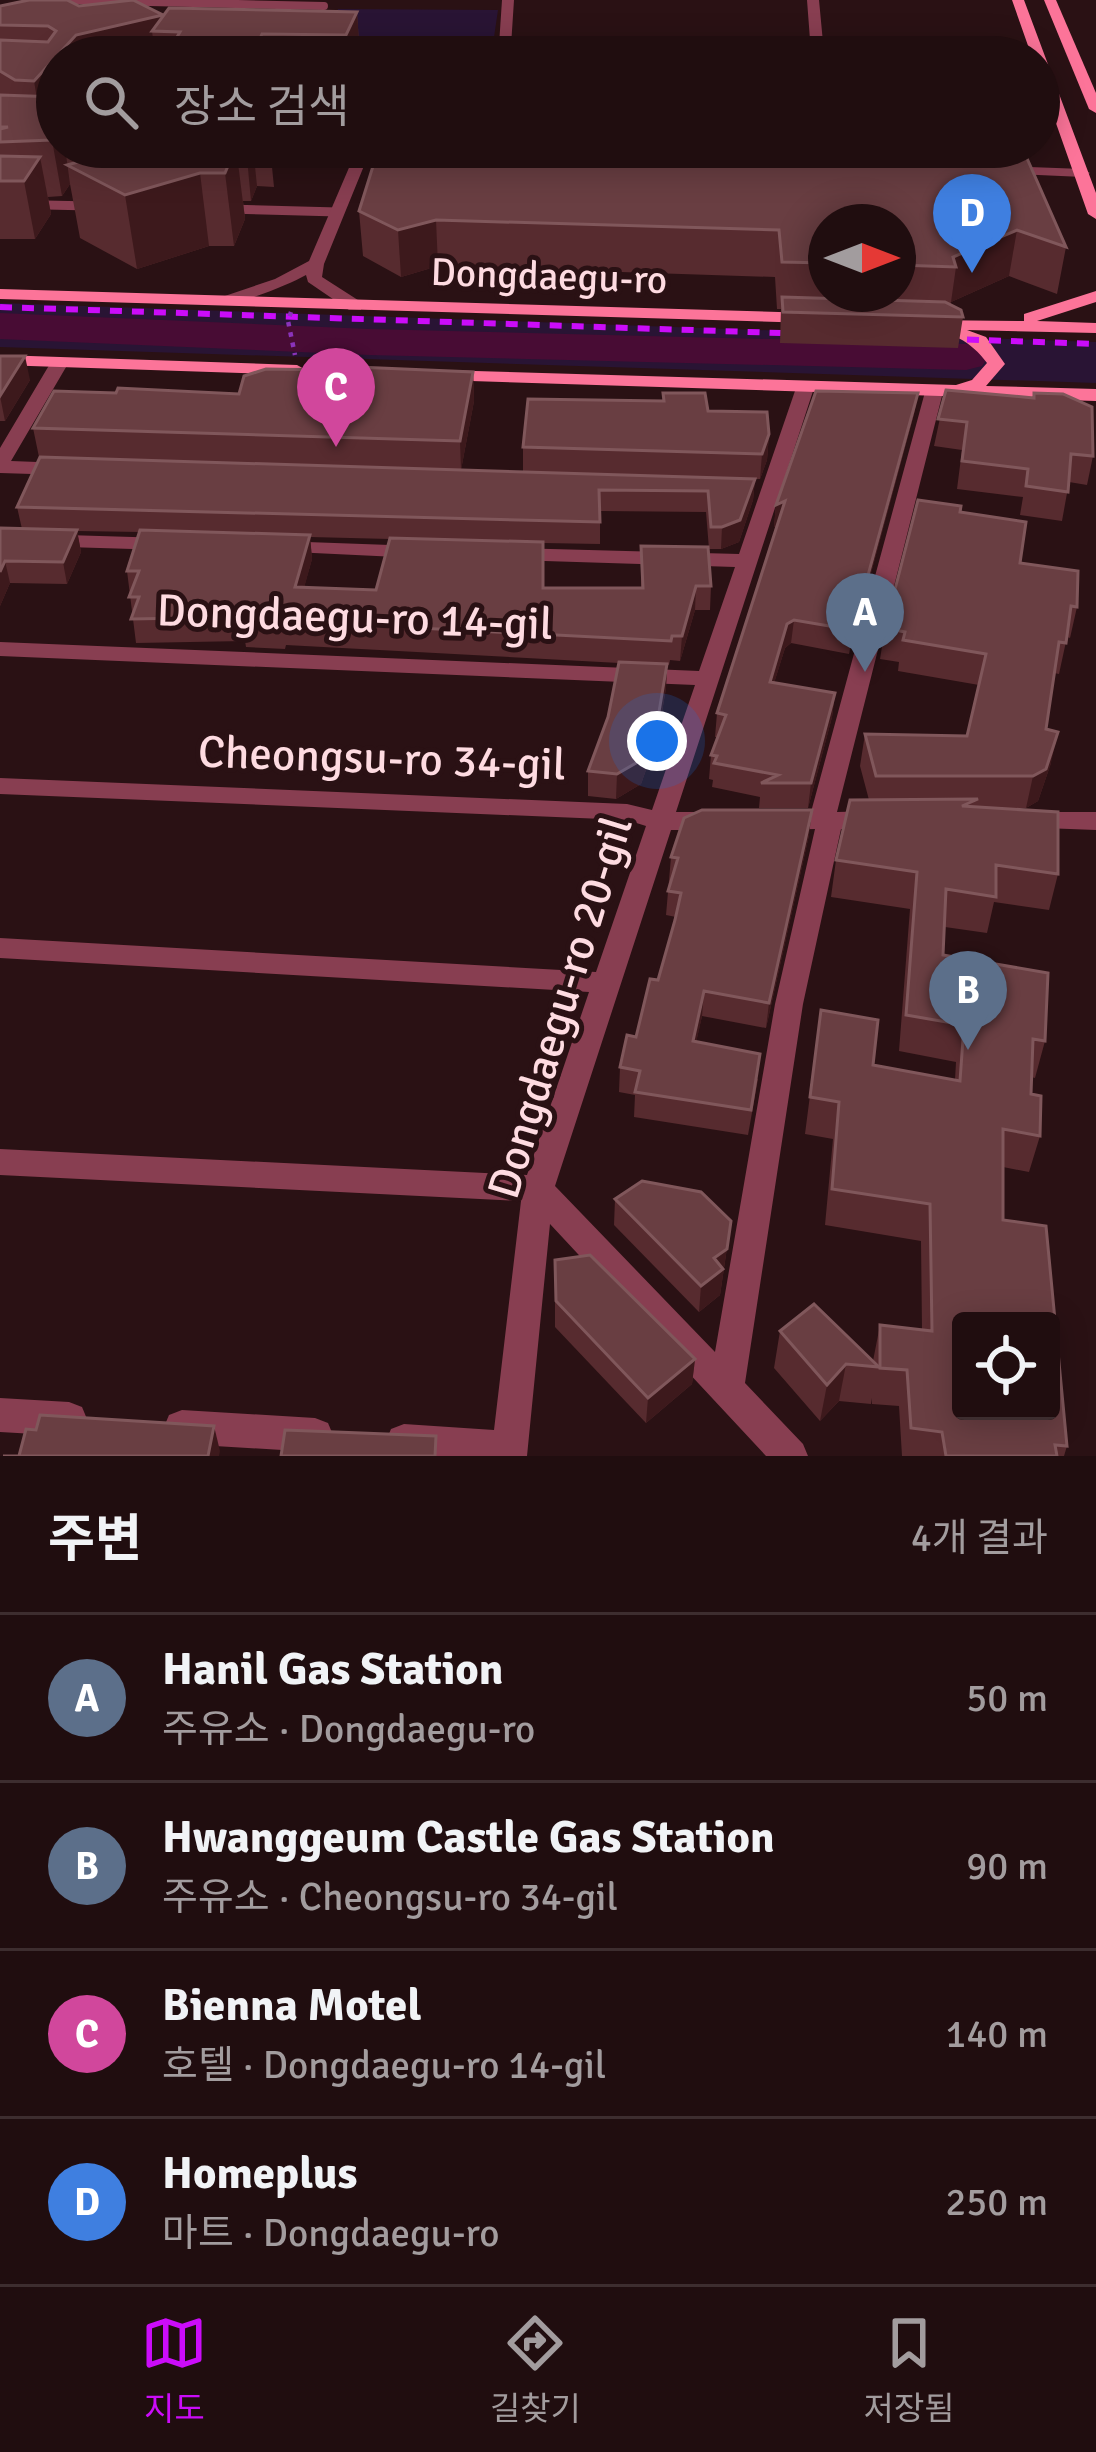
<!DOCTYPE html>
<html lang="ko">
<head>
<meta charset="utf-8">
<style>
  body { margin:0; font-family:Signika,"Noto Sans KR",sans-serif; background:#281618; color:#f1f3f6 }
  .controls { position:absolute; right:36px; bottom:36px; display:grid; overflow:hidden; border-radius:12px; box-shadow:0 6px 30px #0003 }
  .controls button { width:108px; height:108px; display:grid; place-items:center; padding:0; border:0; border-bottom:3px solid #3d2d2f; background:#200d0f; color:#f1f3f6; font:60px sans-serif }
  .compass { position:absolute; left:808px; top:204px; width:108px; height:108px; border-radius:50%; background:#200d0f; box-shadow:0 6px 30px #0003; rotate:90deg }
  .you { position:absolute; left:657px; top:741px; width:42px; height:42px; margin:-30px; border:9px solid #fff; border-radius:50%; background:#1a73e8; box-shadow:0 0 0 18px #1a73e833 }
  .badge { display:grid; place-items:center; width:78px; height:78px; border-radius:50%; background:#cb0cf9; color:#fff; font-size:39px; font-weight:700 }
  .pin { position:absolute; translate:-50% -99px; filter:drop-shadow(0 3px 6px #0008) }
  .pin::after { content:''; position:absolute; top:63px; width:42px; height:36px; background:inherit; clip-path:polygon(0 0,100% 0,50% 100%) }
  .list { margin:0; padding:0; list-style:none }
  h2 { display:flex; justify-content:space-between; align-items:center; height:156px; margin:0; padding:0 48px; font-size:51px }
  h2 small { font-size:39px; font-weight:400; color:#a29c9e }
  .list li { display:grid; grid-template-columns:78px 1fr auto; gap:36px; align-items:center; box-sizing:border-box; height:168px; padding:0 48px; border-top:3px solid #3d2d2f }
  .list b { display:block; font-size:45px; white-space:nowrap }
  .list p { margin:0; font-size:39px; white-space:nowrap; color:#a29c9e }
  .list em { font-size:39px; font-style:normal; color:#a29c9e }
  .icon { flex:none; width:66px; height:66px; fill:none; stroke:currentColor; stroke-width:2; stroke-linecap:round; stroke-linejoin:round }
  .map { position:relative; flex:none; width:1096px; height:1456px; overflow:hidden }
  .search { position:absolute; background:#200d0f; box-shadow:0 6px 30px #0003; left:36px; right:36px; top:36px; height:132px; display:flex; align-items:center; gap:30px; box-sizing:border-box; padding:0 42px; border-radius:66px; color:#a29c9e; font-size:45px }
  .sheet { height:828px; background:#200d0f }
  nav { display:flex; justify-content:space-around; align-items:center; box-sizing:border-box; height:168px; border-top:3px solid #3d2d2f; background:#200d0f; font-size:33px; color:#a29c9e }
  nav a { display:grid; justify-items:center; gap:6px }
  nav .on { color:#cb0cf9 }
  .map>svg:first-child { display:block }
</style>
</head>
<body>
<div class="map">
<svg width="1096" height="1456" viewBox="0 0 1096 1456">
  <rect width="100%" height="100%" fill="#2a1114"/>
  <!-- green -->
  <g fill="#291434">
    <polygon points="338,9 498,10 493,44 325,42"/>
    <polygon points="0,303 1096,342 1096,383 0,347"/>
  </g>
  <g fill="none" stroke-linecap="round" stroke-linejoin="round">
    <!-- river -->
    <polygon fill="#480c34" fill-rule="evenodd" points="0,313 369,329 966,344 982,348 988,357 982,366 966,370 369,355 0,339"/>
    <!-- lane-far1 -->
    <g stroke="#883e51" stroke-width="8">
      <polyline points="65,0 324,6"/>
      <polyline points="1039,114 1062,115"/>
    </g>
    <!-- lane -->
    <g stroke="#883e51" stroke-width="9">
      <polyline points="0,204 91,206"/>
      <polyline points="227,209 338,212"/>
    </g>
    <!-- street -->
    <g fill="#883e51" fill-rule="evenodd">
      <polygon points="502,0 514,0 511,46 811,53 807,0 819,0 824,53 837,57 330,49 324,45 330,41 499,45"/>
      <path d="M182,147L414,150L416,153L409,157L368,156L324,264L322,277L361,302V310H349L308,282L306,275C286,286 225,312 207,302L275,279L309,261L354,156L189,151Z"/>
      <polygon points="1001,166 1083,169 1090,173 1083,177 996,173 994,170"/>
      <polygon points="60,357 69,362 11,461 64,463 74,469 64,475 0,473 0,448 51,362"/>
      <polygon points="805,383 814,388 676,812 716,812 729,821 716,830 671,830 555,1186 715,1352 775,1004 815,829 780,830 767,821 780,812 811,812 925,392 928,388 940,388 943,392 837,812 878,811 891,820 878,829 841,829 803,1004 745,1383 803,1444 808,1456 766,1456 550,1224 527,1456 399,1456 391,1453 386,1441 391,1429 404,1424 494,1430 521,1201 0,1175 0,1149 527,1175 589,992 0,958 0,938 596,972 646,826 627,820 0,794 0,778 627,804 652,810 695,685 0,656 0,642 699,671 735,567 513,560 502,554 513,548 739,554 796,388"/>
      <polygon points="0,533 166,538 176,544 166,550 0,545"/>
      <polygon points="279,541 418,546 429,552 418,558 272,551 269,547"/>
      <polygon points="1026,812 1096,812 1096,830 1017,827 1013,821 1017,815"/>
      <polygon points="0,1398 69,1402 82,1407 87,1419 82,1431 69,1436 0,1432"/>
      <polygon points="182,1410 315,1418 328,1423 333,1435 328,1447 315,1452 182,1444 169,1439 164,1427 169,1415"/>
    </g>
    <!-- secondary -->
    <g fill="#fc7499" fill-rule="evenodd">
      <polygon points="1012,0 1024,0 1096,193 1096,219 1088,214 1039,75 1039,57 1032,57"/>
      <polygon points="1044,0 1056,0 1096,93 1096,113 1089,109"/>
      <polygon points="0,289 812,313 821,318 812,323 0,299"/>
      <path d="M1096,291V302L1037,321L1096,323V333L967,330L986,337L1005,364L986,386L1096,389V401L440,380L431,375L440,370L956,385L972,380L987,363C971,341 950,331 924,328V320L1024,321V314Z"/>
      <polygon points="0,355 297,365 306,370 297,375 0,365"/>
    </g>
    <!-- rail -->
    <g stroke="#cb0cf9" stroke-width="6" stroke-dasharray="12 10" stroke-linecap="butt">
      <polyline points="0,307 810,334"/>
      <polyline points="923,338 1096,344"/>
    </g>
    <!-- path-bridge -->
    <polyline stroke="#8a33ba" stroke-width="4.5" stroke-dasharray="4.5 6" stroke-linecap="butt" points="291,312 288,321 295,355"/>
  </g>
  <!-- wall -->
  <g fill="#572b2f" fill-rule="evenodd">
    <polygon points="0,6 79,6 163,16 357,12 360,57 57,57 57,147 270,147 274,187 257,186 251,201 243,201 245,219 234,246 209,246 137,269 80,238 70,184 62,196 48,197 51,214 35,239 0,239"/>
    <path d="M980,147L1066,247L1057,294L1009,276L951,302L950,305L963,317L958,348L780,343L781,309H777L775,277L438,266L401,277L363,256L359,211ZM826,222H898V294H826Z"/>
    <polygon points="0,356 30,380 5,421 0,421"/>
    <path d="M473,372L474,401L461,470L523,472V447L663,401V393L769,434L767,460L760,479H755L753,500L739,542L721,549H709L706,512L600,511V544L543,543V588H641V546L711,586L710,610H695L680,661L670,660L669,665H667L666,688L658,736L641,784L616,799L588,796V771L608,717L619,663L286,645L285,649L246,647L245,641L136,643L127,571L140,532L77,531L81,552L67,584L10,583L0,606V528L22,529L17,507L263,464L39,457L33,428L239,394ZM310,537L390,539L376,590L304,587L312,559Z"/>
    <polygon points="946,390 1093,456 1087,485 1069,482 1062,521 1020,515 1023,497 957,489 962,450 934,446"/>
    <polygon points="918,393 914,414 849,654 791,643 785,648 774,683 835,693 832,717 808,808 759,808 760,797 712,787 713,780 709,779 711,755 717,737 715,737 717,713 777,526 774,527 776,505"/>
    <polygon points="960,512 1020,563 1077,607 1070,638 1067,637 1059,674 1054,673 1046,729 1051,763 1038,801 1026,808 982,808 1058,874 1049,910 994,902 987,933 945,927 943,955 1045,1041 1035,1078 1031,1077 1031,1094 1040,1136 1029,1172 1003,1167 1003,1220 1067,1446 1064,1456 902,1456 899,1406 872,1404 872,1398 871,1404 839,1401 820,1421 774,1368 780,1331 873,1361 880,1325 922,1330 921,1241 825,1225 833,1139 805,1134 821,1010 873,1065 955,1080 956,1062 899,1051 910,909 831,897 836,860 869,800 860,766 865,734 967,736 979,685 898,671 899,662 880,659 885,628"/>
    <polygon points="809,835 766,1028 702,1016 696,1042 758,1079 748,1135 634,1117 635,1095 619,1092 620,1067 636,1037 658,980 676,917 666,915 671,857"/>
    <polygon points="615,1199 731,1221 720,1295 699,1312 614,1225"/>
    <polygon points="555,1260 695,1359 692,1384 646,1423 555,1327"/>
  </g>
  <!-- shaded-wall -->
  <g fill="#3d191c">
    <polygon points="357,12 360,57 347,57 346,35"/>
    <polygon points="163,15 152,31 155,57 57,57 57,118 43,134 34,81 76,35"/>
    <polygon points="262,34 264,57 252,57"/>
    <polygon points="57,133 57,147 65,147 70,184 62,196 52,140"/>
    <polygon points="236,147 245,219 234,246 225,173"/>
    <polygon points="246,147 253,147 257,186 251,201"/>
    <polygon points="40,157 51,214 35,239 24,181"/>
    <polygon points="200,173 209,246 137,269 125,195"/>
    <polygon points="436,220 438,266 401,277 398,230"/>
    <polygon points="1017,230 1009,276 951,302 956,267 953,257"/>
    <polygon points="25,356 30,380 5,421 0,396"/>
    <polygon points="473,372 474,401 461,470 460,441"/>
    <polygon points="918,393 914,414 849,654 853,630"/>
    <polygon points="769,434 767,460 760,479 762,454"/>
    <polygon points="755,479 753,500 739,542 721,549 722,527"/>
    <polygon points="785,501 783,524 774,527 776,505"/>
    <polygon points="77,530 81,552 67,584 63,562"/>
    <polygon points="310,535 312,559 298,610 295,587"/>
    <polygon points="5,561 10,583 0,606 0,572"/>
    <polygon points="696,586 695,610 680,661 682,636"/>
    <polygon points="794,620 791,643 785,648 767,706 770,682 787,624"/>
    <polygon points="667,664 666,688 658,736 641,784 616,799 617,774"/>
    <polygon points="835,693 832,717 808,808 811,783"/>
    <polygon points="1058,732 1051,763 1038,801 1026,808 1033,776"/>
    <polygon points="812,810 809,835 766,1028 769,1003"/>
    <polygon points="704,991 702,1016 691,1066 693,1041"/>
    <polygon points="731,1221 720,1295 699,1312 701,1286"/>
    <polygon points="695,1359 692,1384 646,1423 648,1398"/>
    <polygon points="846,1364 839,1401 820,1421 827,1385"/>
    <polygon points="214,1426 220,1451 219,1456 208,1456"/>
  </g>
  <!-- building -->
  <g fill="#693e42" stroke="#80575b" stroke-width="3" fill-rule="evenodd">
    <polygon points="29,0 67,0 79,6 133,0 163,15 76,35 34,81 15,80 0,71 0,40 48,42 56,31 48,26 0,25 0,6"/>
    <polygon points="169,8 357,12 346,35 262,34 252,57 165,57 180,32 152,31"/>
    <polygon points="0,95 57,97 57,133 52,140 0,142 0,129 8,127 0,127"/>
    <polygon points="134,147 236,147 225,173 200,173 125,195 67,165"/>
    <polygon points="379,147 980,147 994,153 1022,147 1066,247 1017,230 953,257 956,267 898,265 898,222 826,222 826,263 782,262 779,230 436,220 398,230 359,211"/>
    <polygon points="0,156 40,157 24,181 0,181"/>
    <polygon points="782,297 945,302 961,310 963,317 783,312"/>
    <polygon points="0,356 25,356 0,396"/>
    <polygon points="333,366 473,372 460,441 33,428 54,391 116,393 118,388 239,394 244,376 266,369 332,370"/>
    <polygon points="946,390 1034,398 1034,393 1063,394 1092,407 1093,456 1071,454 1068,492 1026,486 1028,469 962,461 967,422 938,419"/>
    <polygon points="816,391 918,393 853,630 794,620 787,624 770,682 835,693 811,783 761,783 778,775 714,763 717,756 711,755 726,715 717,713 785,501 776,505"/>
    <polygon points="663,393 705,393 708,411 767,412 769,434 762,454 523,447 528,399 664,401"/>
    <polygon points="40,457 755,479 740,520 722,527 711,527 708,491 599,490 600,522 17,507"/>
    <polygon points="918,500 961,506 960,512 1026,522 1020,563 1078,571 1077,607 1071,606 1066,643 1059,642 1046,729 1058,732 1046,769 1033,776 876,776 865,734 967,736 986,654 903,640 905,632 885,628"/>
    <polygon points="0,528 77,530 63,562 5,561 0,572"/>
    <polygon points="140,530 310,535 295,587 376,590 390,538 543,542 543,588 643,588 641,546 708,547 711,586 696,586 682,636 672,636 671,641 283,621 282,624 243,623 245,617 131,619 139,597 129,597 139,571 127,571"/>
    <polygon points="619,662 667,664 659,712 643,759 617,774 588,771 608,717"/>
    <path d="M978,799L962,806L1058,812V874L996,865V897L946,889L943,955L1048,973L1045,1041L1033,1039L1031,1094L1041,1096L1040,1136L1003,1129V1220L1046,1226L1067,1446L1055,1445L1057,1456H946L942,1432L911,1428L907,1370L880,1368V1325L932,1331L930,1204L832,1189L839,1102L810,1097L821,1010L878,1020L873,1065L960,1081L964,1025L906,1015L917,872L836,860L850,800ZM961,1321H1051V1411H961Z"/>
    <polygon points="702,810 812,810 769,1003 704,991 693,1041 760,1054 751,1110 635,1092 640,1071 620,1067 627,1035 636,1037 650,979 658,980 675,920 681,893 668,891 678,858 671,857 684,818"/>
    <polygon points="642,1181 701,1192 731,1221 727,1249 714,1258 723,1269 701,1286 615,1199"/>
    <polygon points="590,1255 695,1359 648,1398 556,1301 555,1260"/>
    <polygon points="814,1304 879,1367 846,1364 827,1385 780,1331"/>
    <polygon points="40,1415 214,1426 208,1456 3,1456 19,1456 26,1429 36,1430"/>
    <polygon points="285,1430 436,1436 435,1456 281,1456"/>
  </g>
  <g text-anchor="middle" stroke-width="10" stroke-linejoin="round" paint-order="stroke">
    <!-- far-street labels -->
    <g font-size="39" fill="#fedbe1" stroke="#2a1114">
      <text transform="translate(549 275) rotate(2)" y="14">Dongdaegu-ro</text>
    </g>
    <!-- street labels -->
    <g font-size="45" fill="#fedbe1" stroke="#2a1114">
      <text transform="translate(355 616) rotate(2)" y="16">Dongdaegu-ro 14-gil</text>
      <text transform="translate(382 757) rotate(2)" y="16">Cheongsu-ro 34-gil</text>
      <text transform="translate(559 1007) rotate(-73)" y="16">Dongdaegu-ro 20-gil</text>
    </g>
  </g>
</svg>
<div class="controls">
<button><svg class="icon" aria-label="locate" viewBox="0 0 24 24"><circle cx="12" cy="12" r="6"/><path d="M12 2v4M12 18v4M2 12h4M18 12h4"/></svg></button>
</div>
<svg class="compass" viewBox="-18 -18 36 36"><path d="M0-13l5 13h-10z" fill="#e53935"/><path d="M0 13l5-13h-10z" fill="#a29c9e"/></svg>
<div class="you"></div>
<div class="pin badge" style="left:865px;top:672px;background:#5c6f8a">A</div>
<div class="pin badge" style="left:968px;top:1050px;background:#5c6f8a">B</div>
<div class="pin badge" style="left:336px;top:447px;background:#d1479c">C</div>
<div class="pin badge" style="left:972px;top:273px;background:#3f7fe0">D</div>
<div class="search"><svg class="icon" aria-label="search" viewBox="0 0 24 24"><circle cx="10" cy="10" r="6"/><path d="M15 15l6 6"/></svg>장소 검색</div>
</div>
<section class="sheet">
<h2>주변<small>4개 결과</small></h2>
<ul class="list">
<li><span class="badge" style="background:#5c6f8a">A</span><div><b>Hanil Gas Station</b><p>주유소 · Dongdaegu-ro</p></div><em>50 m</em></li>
<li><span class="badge" style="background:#5c6f8a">B</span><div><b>Hwanggeum Castle Gas Station</b><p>주유소 · Cheongsu-ro 34-gil</p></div><em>90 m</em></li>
<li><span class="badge" style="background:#d1479c">C</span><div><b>Bienna Motel</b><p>호텔 · Dongdaegu-ro 14-gil</p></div><em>140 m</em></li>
<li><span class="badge" style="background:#3f7fe0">D</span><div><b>Homeplus</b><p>마트 · Dongdaegu-ro</p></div><em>250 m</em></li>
</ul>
</section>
<nav>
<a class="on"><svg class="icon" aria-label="map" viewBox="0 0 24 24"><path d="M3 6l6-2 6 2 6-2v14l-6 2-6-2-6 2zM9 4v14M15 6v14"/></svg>지도</a>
<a><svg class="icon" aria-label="directions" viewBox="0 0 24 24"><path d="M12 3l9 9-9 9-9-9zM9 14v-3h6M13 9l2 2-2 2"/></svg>길찾기</a>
<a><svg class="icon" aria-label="saved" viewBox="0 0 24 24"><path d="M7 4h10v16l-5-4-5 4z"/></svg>저장됨</a>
</nav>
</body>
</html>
